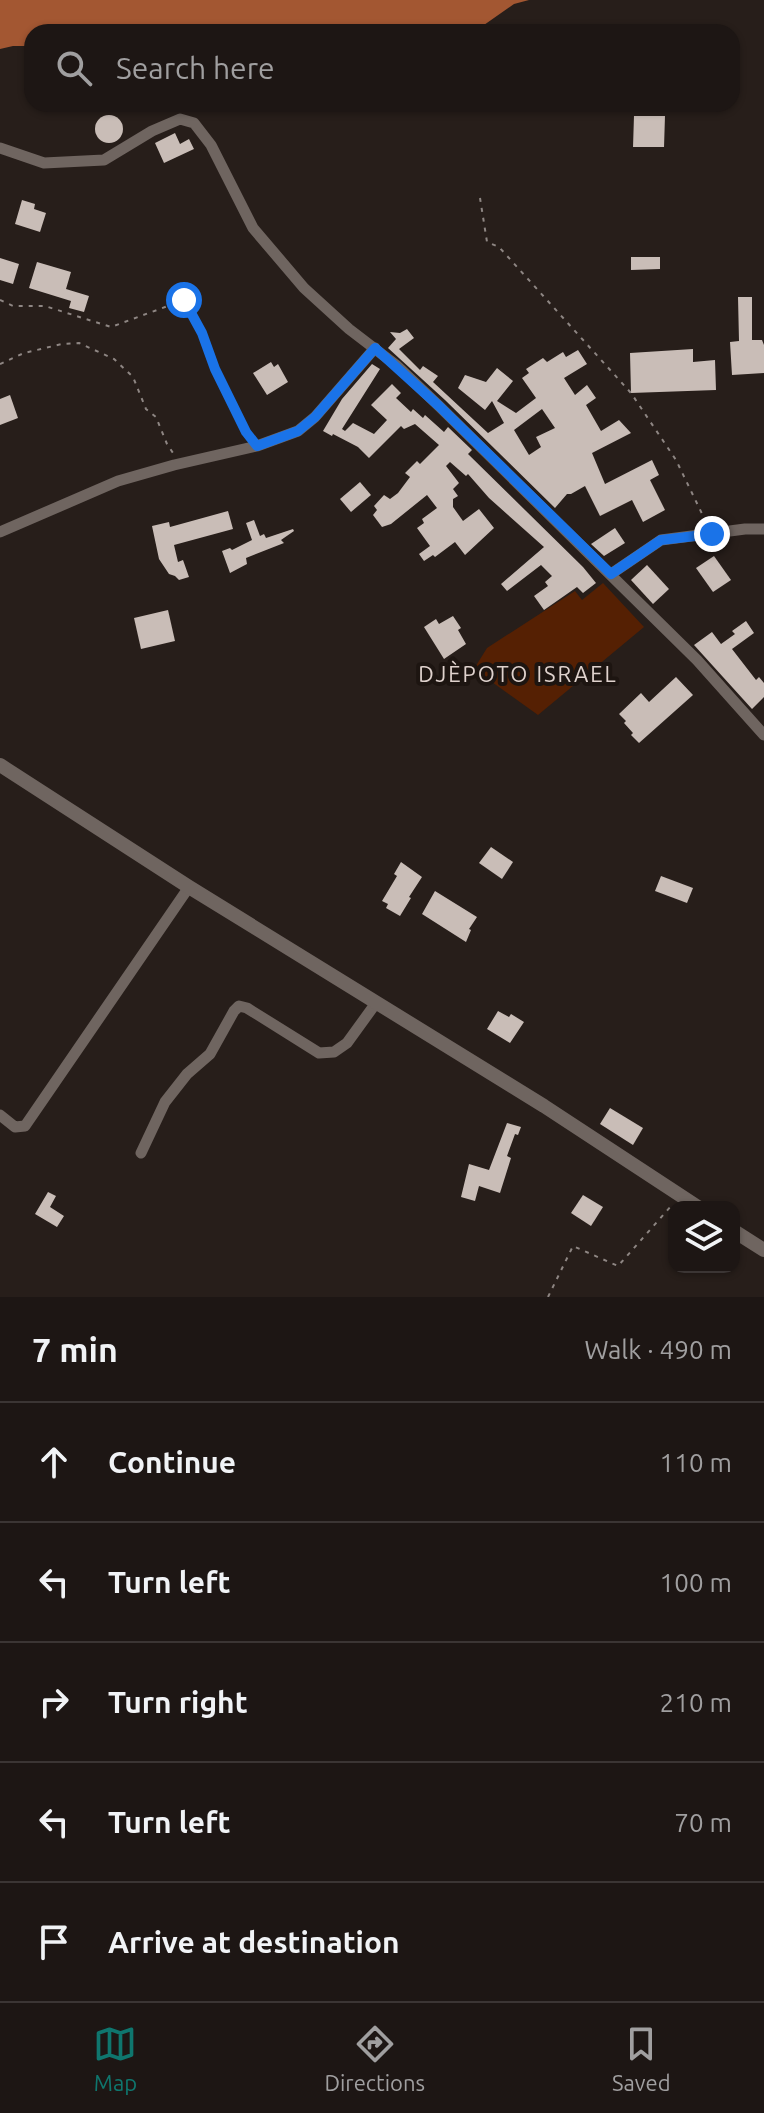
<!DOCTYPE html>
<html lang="en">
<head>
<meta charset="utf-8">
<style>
  body { margin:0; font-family:Ubuntu,sans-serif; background:#2a2322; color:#f1f3f6 }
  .controls { position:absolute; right:24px; bottom:24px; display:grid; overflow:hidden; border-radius:16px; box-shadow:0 2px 6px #0004 }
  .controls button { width:72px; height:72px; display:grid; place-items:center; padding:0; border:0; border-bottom:2px solid #3b3534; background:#1d1614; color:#f1f3f6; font:40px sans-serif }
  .stop { position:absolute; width:24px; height:24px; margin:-18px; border:6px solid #1a73e8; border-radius:50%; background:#fff }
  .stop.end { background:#1a73e8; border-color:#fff; box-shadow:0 2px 8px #0008 }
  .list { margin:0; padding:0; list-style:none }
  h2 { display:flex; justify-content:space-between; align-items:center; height:104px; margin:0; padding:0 32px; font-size:34px }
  h2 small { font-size:26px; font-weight:400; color:#a09fa0 }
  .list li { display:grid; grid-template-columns:52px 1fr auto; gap:24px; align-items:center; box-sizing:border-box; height:120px; padding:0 32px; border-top:2px solid #3b3534 }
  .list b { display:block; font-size:30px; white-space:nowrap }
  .list em { font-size:26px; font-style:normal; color:#a09fa0 }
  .icon { flex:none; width:44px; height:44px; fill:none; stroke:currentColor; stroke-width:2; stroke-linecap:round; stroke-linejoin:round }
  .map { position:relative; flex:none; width:764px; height:1297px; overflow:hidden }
  .search { position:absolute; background:#1d1614; box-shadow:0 2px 6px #0004; left:24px; right:24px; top:24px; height:88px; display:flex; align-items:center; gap:20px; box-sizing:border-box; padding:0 28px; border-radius:24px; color:#a09fa0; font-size:30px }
  .sheet { height:704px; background:#1d1614 }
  nav { display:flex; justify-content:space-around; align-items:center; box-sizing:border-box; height:112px; border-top:2px solid #3b3534; background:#1d1614; font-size:22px; color:#a09fa0 }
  nav a { display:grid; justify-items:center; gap:4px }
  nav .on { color:#0f766e }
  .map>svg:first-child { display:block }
</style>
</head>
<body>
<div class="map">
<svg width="764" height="1297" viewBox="0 0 764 1297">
  <rect width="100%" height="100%" fill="#271e1a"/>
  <!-- green -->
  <polygon fill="#552003" points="603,583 644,627 538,715 474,669 487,648 575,591 582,600"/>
  <!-- water -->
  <polygon fill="#a35732" points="0,0 529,0 514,4 474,32 32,32 32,46 13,46 0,49"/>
  <!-- building -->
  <g fill="#c9bdb7" fill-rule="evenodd">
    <circle cx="109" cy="129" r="14"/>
    <polygon points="634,116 665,116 664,147 633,147"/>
    <polygon points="175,133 180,144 189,139 194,149 164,163 155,143"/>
    <polygon points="22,200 35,204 34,209 46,213 40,232 15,224"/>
    <polygon points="631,257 660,257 660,269 631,270"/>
    <polygon points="0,258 19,264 13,284 0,280"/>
    <polygon points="37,262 71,272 66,289 89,296 84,312 69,308 71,301 29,288"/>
    <polygon points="738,297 752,297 752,340 762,340 764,345 764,373 732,375 730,342 739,341"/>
    <path d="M407,329L414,338L399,349L420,370L423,366L438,376L433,382L488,433L504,423L492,401L485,410L458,388L465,375L486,382L497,368L513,381L497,401L516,413L536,398L522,378L529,373L526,369L543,358L547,362L563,352L566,357L578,350L587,364L564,378L575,395L587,385L596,398L586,405L601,431L619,420L631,433L592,453L605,484L652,460L659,475L650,480L665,510L643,522L632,500L600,516L585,486L571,494H567L555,508L445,400L388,348L396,339L390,332L400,333ZM542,409L555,428L536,437L541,447L529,455L514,430Z"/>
    <polygon points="693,349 693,362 715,360 716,390 631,393 630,353"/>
    <polygon points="271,362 274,367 278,364 288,382 267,395 253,373"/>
    <polygon points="372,364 380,369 342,429 345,431 353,423 374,434 387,420 371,405 392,384 401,393 396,398 411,412 413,409 423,418 425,415 444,432 448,427 472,450 468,454 583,567 596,583 583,593 577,587 544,610 534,596 548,586 545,582 552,576 541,565 507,591 501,584 544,547 489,498 468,474 466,476 450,462 446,466 459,483 453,489 458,496 453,499 453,507 463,521 479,509 494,528 465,555 455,542 435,557 433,555 424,561 419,554 430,546 417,528 424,523 422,519 437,508 427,495 391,524 382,527 373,515 377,510 374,506 384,495 390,499 398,493 410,477 405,473 417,461 420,464 439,445 415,424 404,429 401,426 369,458 358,447 333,434 332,436 323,431 342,399"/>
    <polygon points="10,395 18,418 0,425 0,399"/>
    <polygon points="360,482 371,495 351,512 340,499"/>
    <polygon points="228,511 233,529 174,545 178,562 183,560 189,577 179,580 175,576 169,574 159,559 152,526 169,522 170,527"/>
    <polygon points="254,520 260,536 264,534 266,538 293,529 294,531 281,540 284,543 246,558 247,564 230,573 222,551 230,548 232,550 252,540 246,523"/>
    <polygon points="615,528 625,543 604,556 591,544"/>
    <polygon points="714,556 731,580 713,592 696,568"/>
    <polygon points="647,565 669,589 653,604 631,580"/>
    <polygon points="168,610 175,641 141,649 134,618"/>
    <polygon points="453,616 461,628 458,630 466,644 444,659 424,627 436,619 439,624"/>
    <polygon points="746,621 754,633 732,649 756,680 759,677 764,683 764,697 752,709 694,645 712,632 721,644 735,634 732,631"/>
    <polygon points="676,677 693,695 639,743 631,735 633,733 624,723 626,721 619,714 641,693 649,702"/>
    <polygon points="491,847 513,862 502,879 479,863"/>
    <polygon points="401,862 422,877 409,897 411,898 400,916 386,908 388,904 382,901 397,876 394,874"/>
    <polygon points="661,876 693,888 687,903 655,891"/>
    <polygon points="435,891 477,917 469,929 471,930 466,942 422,914"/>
    <polygon points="498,1011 509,1017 511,1014 524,1022 510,1043 487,1029"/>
    <polygon points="610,1108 643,1128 633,1145 600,1124"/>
    <polygon points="507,1123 521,1127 518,1135 515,1134 507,1156 511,1158 500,1193 479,1186 475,1201 461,1197 469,1164 489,1170"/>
    <polygon points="48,1192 56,1196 50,1207 64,1216 57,1227 35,1214"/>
    <polygon points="583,1195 603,1207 591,1226 571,1213"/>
  </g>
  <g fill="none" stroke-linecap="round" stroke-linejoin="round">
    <!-- path -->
    <g stroke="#8e8683" stroke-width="2" stroke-dasharray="4 6" stroke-linecap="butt">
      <polyline points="480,198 487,242 499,247 631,393 676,460 706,522"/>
      <polyline points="0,300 13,306 45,306 111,327 184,300 202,333 215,369 249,436"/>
      <polyline points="0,364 24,353 62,344 79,343 114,359 133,377 146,409 156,417 167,444 173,453"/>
      <polyline points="548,1297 573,1246 618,1266 672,1205"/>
    </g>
    <!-- minor -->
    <g stroke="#6f6560" stroke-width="11">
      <polyline points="0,148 44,163 104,160 152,131 180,119 194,123 211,145 253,228 304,288 349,329 396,365 439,406 697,660 764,735"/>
      <polyline points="0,532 118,481 174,465 257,446 298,431 315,417 375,348"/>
      <polyline points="611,574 661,540 745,529 764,529"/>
      <polyline points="0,1115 15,1127 25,1126 189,887"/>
      <polyline points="141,1153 165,1102 187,1074 210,1054 234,1011 239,1006 247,1008 319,1053 334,1052 347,1043 376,1003"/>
    </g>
    <!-- tertiary -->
    <g stroke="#6f6560" stroke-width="14">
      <polyline points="0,765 189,887 544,1106 698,1207"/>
      <polyline points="734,1231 764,1250"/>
    </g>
  </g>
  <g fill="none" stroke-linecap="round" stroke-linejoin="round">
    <!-- route -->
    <polyline stroke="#1a73e8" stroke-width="10" points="184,300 202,333 215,369 246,432 257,446 298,431 315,417 375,348 439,406 611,574 661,540 712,534"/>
  </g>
  <g text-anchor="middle" stroke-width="8" stroke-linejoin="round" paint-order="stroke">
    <!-- neighbourhood labels -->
    <g font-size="22" letter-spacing="2" fill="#dfd2cd" stroke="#1d1511">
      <text x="518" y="682">DJÈPOTO ISRAEL</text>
    </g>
  </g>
</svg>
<div class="controls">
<button><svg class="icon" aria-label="layers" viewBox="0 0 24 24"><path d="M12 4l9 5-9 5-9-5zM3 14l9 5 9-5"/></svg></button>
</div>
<div class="stop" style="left:184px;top:300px"></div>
<div class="stop end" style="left:712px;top:534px"></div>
<div class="search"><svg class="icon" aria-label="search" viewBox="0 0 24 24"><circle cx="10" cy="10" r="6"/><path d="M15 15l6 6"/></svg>Search here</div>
</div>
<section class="sheet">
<h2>7 min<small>Walk · 490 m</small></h2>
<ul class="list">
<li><svg class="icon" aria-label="ahead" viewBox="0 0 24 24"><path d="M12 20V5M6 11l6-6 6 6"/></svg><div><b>Continue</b></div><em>110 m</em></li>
<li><svg class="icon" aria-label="left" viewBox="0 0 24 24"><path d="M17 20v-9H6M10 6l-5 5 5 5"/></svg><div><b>Turn left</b></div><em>100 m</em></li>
<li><svg class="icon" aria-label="right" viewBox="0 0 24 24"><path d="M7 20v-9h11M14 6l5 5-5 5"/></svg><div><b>Turn right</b></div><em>210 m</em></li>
<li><svg class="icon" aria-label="left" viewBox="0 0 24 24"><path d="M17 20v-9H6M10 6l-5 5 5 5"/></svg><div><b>Turn left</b></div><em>70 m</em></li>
<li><svg class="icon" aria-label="arrive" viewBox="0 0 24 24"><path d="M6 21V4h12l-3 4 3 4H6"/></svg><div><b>Arrive at destination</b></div></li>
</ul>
</section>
<nav>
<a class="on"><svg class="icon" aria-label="map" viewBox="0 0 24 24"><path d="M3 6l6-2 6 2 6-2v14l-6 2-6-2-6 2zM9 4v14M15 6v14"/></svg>Map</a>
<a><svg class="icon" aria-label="directions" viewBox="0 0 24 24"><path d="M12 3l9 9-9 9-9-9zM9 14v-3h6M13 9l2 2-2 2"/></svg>Directions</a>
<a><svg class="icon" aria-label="saved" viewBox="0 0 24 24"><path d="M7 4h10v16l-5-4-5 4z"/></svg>Saved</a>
</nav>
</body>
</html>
